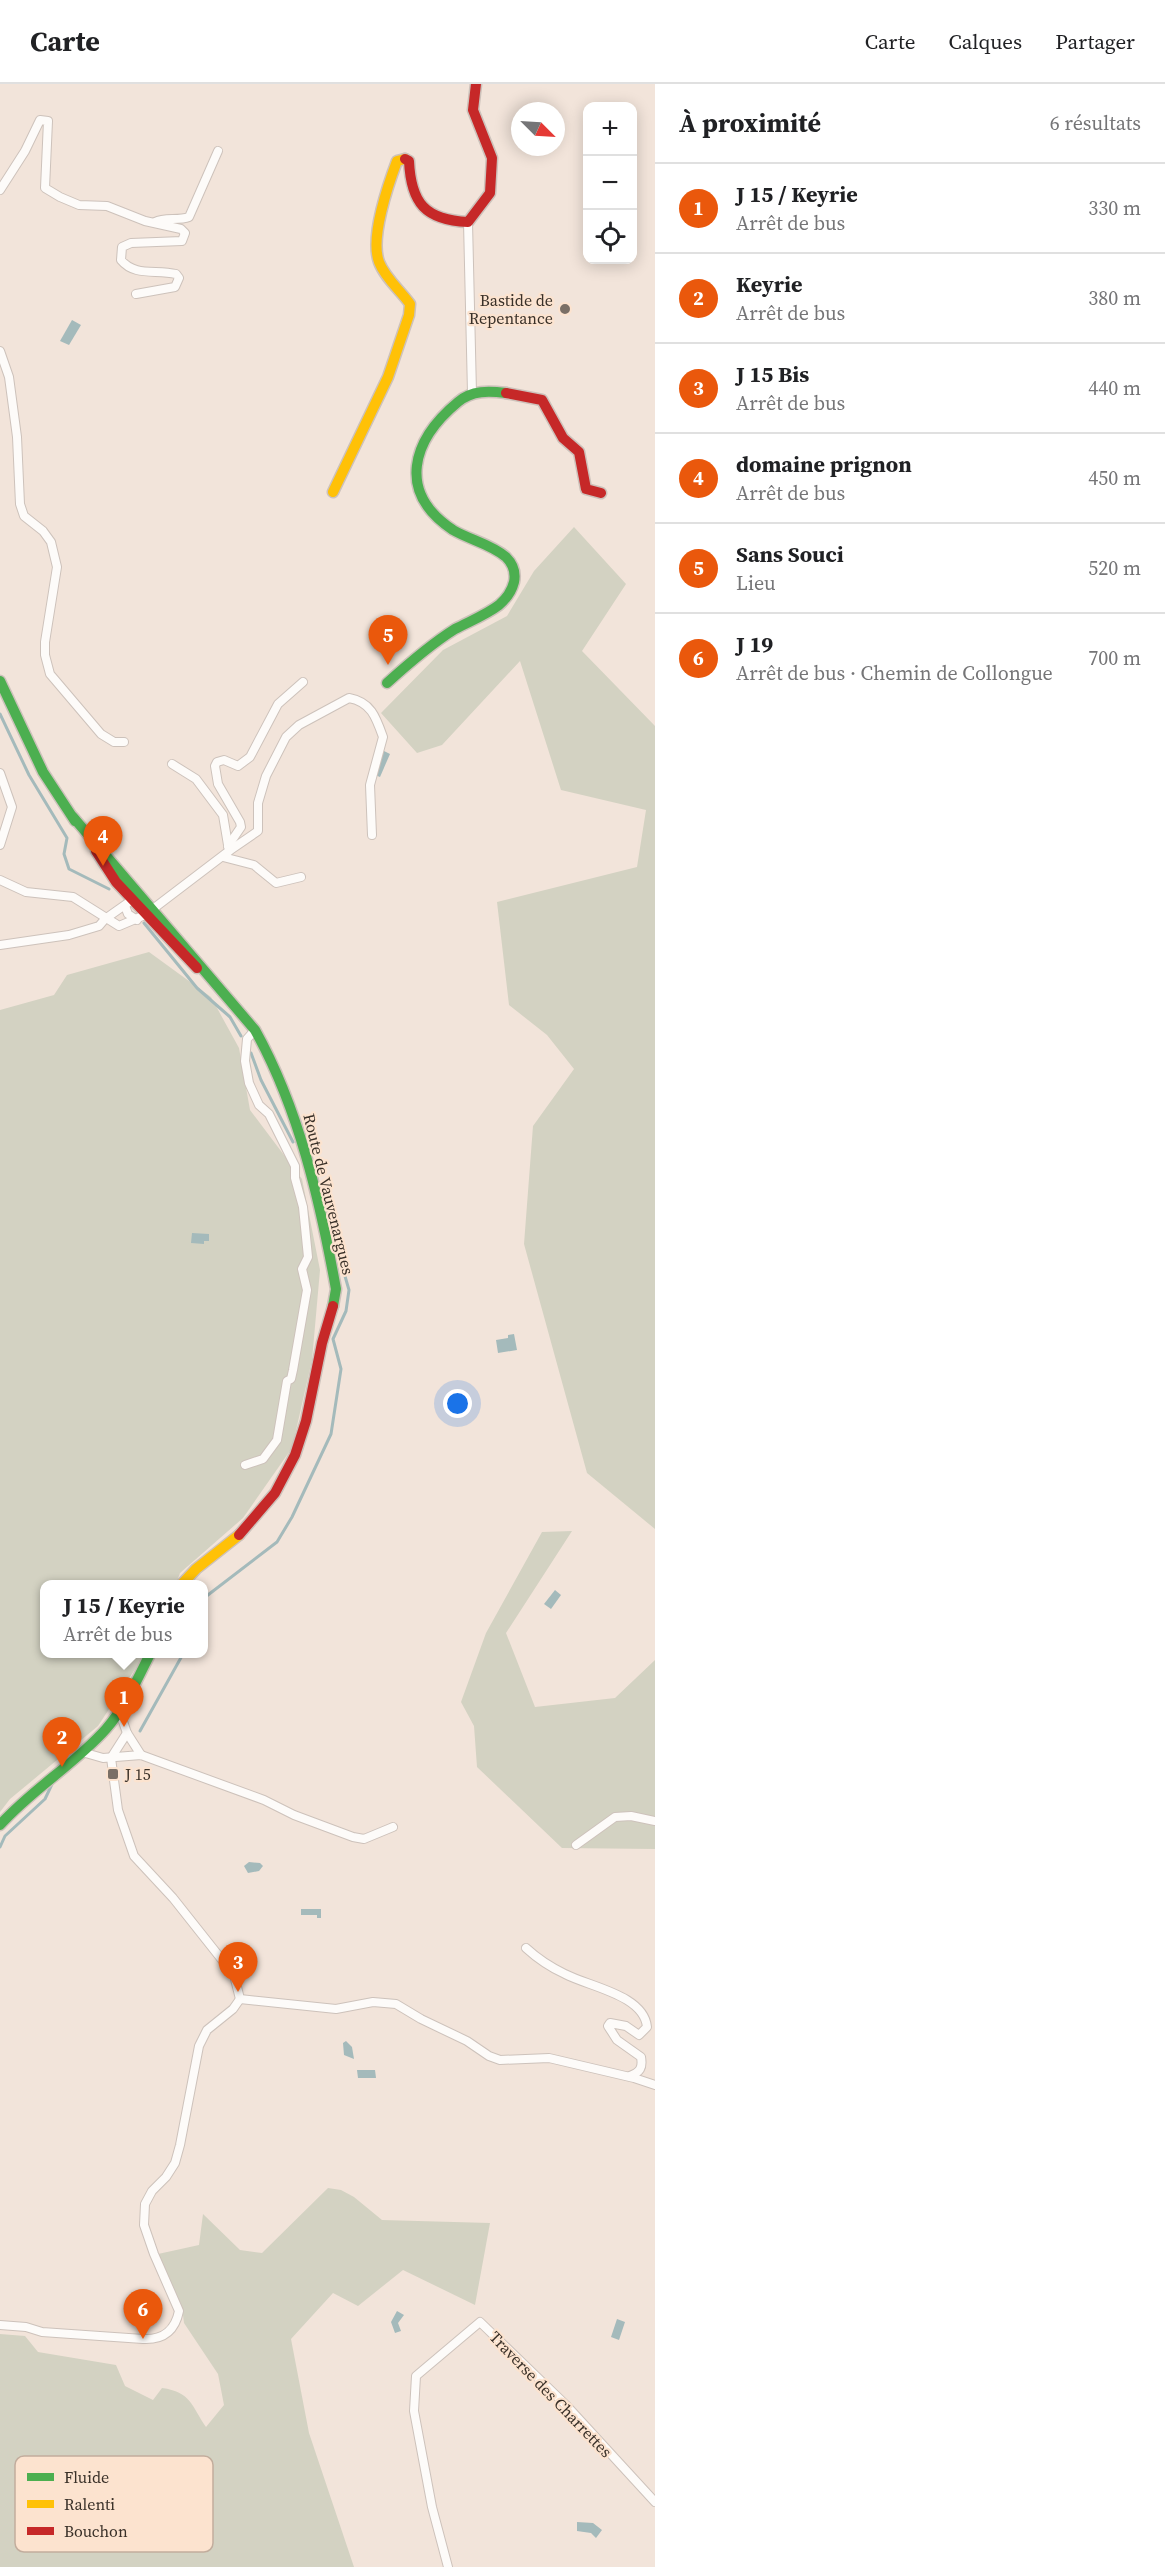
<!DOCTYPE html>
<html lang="fr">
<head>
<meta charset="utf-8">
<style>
  body { margin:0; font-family:"Source Serif 4",serif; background:#f2f2f2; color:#202124 }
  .controls { position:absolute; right:18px; top:18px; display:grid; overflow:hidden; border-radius:12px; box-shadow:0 3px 15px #0003 }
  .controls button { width:54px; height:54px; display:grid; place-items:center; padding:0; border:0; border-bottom:2px solid #e0e0e0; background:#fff; color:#202124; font:30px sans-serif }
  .compass { position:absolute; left:511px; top:18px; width:54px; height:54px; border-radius:50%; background:#fff; box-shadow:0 3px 15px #0003; rotate:114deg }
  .you { position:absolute; left:458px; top:1320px; width:21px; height:21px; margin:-15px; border:4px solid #fff; border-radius:50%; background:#1a73e8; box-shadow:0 0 0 9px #1a73e833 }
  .badge { display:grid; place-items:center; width:39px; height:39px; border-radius:50%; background:#ea580c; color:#fff; font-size:20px; font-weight:700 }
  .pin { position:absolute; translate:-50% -50px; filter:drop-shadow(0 2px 3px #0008) }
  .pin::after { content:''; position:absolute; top:32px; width:21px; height:18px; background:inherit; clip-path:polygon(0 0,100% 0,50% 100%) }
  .popup { position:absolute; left:40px; top:1496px; width:168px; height:78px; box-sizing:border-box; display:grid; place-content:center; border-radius:12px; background:#fff; filter:drop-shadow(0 2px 4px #0005); font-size:20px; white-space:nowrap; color:#757577 }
  .popup b { font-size:22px; color:#202124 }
  .popup::after { content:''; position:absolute; left:50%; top:100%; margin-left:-12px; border:12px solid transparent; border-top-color:#fff }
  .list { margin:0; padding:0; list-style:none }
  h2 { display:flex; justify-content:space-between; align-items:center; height:78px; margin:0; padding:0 24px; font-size:26px }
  h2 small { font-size:20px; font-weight:400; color:#757577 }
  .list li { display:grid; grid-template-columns:39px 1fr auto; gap:18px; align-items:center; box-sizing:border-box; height:90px; padding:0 24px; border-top:2px solid #e0e0e0 }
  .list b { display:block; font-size:22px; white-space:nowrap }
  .list p { margin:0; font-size:20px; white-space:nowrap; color:#757577 }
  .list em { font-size:20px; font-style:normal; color:#757577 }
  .icon { flex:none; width:33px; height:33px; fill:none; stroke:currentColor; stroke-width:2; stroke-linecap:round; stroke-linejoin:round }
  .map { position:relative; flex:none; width:655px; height:2483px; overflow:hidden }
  header { display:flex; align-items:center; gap:36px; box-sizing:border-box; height:84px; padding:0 30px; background:#fff; border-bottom:2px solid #e0e0e0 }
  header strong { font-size:28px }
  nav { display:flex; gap:33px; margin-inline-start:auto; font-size:21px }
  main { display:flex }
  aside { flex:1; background:#fff }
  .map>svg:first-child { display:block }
</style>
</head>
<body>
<header>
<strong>Carte</strong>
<nav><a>Carte</a><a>Calques</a><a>Partager</a></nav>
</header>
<main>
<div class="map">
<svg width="655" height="2483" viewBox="0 0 655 2483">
  <rect width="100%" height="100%" fill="#f2e4da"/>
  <!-- green -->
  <g fill="#d3d2c2">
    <polygon points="574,443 626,500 582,567 655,642 655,1445 587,1389 524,1160 533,1042 574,985 547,951 509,921 497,818 637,783 646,726 561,706 520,577 442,661 417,669 381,629 443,566 507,532 534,487"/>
    <polygon points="149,868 211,913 239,964 250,1026 302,1095 320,1186 312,1276 292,1364 243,1434 180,1489 176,1500 45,1500 45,1570 145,1570 98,1642 10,1715 0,1728 0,926 54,911 67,891"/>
    <polygon points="572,1447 506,1549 535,1623 615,1614 655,1576 655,1765 562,1764 477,1683 474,1642 461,1618 486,1549 542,1448"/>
    <path d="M328,2104L341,2106L354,2113L382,2136L490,2139L475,2221L403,2186L358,2222L333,2209L291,2255L309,2349L354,2483H0V2250L25,2252L38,2268L116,2281L125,2302L153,2316L162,2304C191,2308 191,2321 206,2343L224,2321L218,2290L184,2239L182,2223L158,2170L199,2161L203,2130L240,2166L262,2169Z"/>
  </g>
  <!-- water -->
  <g fill="#a4babb">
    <polygon points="72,236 81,241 69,261 60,257"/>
    <polygon points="384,667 390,670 380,693 375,691"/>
    <polygon points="192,1149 209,1150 209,1157 204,1157 204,1160 191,1159"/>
    <polygon points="514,1250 517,1266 498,1269 496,1256 508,1254 508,1251"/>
    <polygon points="555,1506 561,1511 551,1525 544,1520"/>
    <polygon points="249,1778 260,1779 263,1782 259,1787 248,1789 244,1782"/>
    <polygon points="301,1825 321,1825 321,1834 317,1834 317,1831 301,1831"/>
    <polygon points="346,1957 352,1963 354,1975 344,1971 343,1959"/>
    <polygon points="357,1986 375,1986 376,1994 358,1994"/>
    <polygon points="397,2227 404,2231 398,2239 401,2247 395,2249 391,2238"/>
    <polygon points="617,2235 625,2238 619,2256 611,2253"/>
    <polygon points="577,2438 593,2439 602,2446 596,2454 591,2449 577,2447"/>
  </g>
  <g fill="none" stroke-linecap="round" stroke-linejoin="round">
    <!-- stream -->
    <g stroke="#a4babb" stroke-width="3">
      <polyline points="0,630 29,691 67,754 64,770 69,785 109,805"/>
      <polyline points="144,839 197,904 230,933 241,952"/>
      <polyline points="251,969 261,996 293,1058"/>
      <polyline points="204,1514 277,1458 292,1433 331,1350 341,1285 333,1255 346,1227 349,1206 314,1085"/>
      <polyline points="140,1647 183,1570"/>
      <polyline points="0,1763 5,1752 45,1715 53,1698"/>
    </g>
    <defs>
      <g id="street">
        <path d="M0,106L25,67L40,36L48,37L45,104L60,113L79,121L107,122L145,137L181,145L185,149L182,157L131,159L122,163L121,176C135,193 156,185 176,190L179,194L175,203L136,210"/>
        <path d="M155,138C165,133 178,137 189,133L218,67"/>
        <polyline points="468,138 472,309"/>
        <polyline points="0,267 9,293 17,353 20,420 24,432 43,447 51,458 57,483 45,558 45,571 50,590 101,650 114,658 124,658"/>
        <polyline points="0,689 12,723 0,761"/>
        <polyline points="228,762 241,743 240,738 218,700 215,682 217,678 224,676 238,682 250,673 278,620 303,598"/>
        <path d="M229,767L258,747V719L266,692L286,653L299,641L349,614C371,618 376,633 383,653L370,701L372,751"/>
        <polyline points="223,773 254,781 276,799 301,793"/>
        <polyline points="0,796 26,808 73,813 119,842 145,831 229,767 223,731 196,695 172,680"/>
        <polyline points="125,822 128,830 137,836"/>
        <polyline points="0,861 69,851 99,842 105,835 132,816 137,819"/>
        <polyline points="245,1381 263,1375 277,1356 287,1297 291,1295 293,1286 307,1206 302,1185 308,1173 303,1123 295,1094 295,1082 269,1030 259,1021 249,999 245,977 247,955 255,946"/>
        <polyline points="120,1629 127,1649 141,1671"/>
        <polyline points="127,1649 111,1674 118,1726 134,1772 173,1814 234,1891 240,1915"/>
        <polyline points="82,1668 103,1674 141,1671 264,1716 294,1731 353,1753 364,1755 393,1743"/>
        <polyline points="576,1761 615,1733 631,1732 655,1737"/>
        <path d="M526,1864C538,1875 550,1883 565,1890C590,1903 644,1911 647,1943L639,1951L626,1942L610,1939L608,1942L617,1956L641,1973C643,1984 640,1988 630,1992"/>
        <polyline points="240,1915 336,1925 373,1918 396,1920 421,1935 467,1957 489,1972 500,1976 549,1974 634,1994 655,2001"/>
        <path d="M0,2241L26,2243L42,2248L143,2255C163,2256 175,2247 179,2227L154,2170L144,2141L145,2120L152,2107L166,2093L175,2079L180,2061L199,1962L207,1946L233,1925L240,1915"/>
        <polyline points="448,2483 432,2423 414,2327 416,2292 480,2238 566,2321 655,2418"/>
      </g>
      <g id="fast">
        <polyline points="0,597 43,688 75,737"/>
        <path d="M387,599C408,580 431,560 455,545C470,537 486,531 499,521C506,515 512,506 514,498C516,488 513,480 506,473C491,460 470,456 453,446C396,408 412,356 458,318C472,306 489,307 506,309"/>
        <path d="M73,733L255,946C299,1025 320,1117 336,1205L333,1222"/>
        <path d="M0,1741C32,1705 74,1681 106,1645C125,1623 137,1596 150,1570"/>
      </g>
      <g id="slow">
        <path d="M333,408L388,293L409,231L410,220C401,207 385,194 379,178C370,154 388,101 397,77L405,75"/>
        <polyline points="182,1500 196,1485 239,1451"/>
      </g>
      <g id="jam">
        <path d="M405,75L409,77C411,119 425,136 468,138L490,109L492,74L473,26L476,0"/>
        <polyline points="506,309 542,316 563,354 579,368 586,405 601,409"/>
        <polyline points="96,767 116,798 197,884"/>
        <polyline points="239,1451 275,1409 295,1371 306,1337 322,1259 333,1222"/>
      </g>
    </defs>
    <!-- street casing -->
    <use href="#street" stroke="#cdc2bb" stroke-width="10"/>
    <!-- fast casing -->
    <use href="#fast" stroke="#cdc2bb" stroke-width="13"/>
    <!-- slow casing -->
    <use href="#slow" stroke="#cdc2bb" stroke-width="13"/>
    <!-- jam casing -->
    <use href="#jam" stroke="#cdc2bb" stroke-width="13"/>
    <!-- street -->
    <use href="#street" stroke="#fdfbf9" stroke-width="8"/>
    <!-- fast -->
    <use href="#fast" stroke="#4caf50" stroke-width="10"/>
    <!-- slow -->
    <use href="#slow" stroke="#ffc107" stroke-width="10"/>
    <!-- jam -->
    <use href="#jam" stroke="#c62828" stroke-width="10"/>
  </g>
  <!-- markers -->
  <g fill="#7a6f66" stroke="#fce3cf" stroke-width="2">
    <circle cx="565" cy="225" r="6"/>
    <rect x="107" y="1684" width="12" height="12" rx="3"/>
  </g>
  <g text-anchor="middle" stroke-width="4.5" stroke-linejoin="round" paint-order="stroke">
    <!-- poi labels -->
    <g font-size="16" fill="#393028" stroke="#fce3cf" text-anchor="end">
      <text x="553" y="222">Bastide de<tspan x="553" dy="18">Repentance</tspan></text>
      <text x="125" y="1696" text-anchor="start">J 15</text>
    </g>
    <!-- street labels -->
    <g font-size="16" fill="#393028" stroke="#fce3cf">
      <text transform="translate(329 1110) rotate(76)" y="6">Route de Vauvenargues</text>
      <text transform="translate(551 2310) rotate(46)" y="6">Traverse des Charrettes</text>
    </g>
  </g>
  <!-- legend -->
  <rect x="15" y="2372" width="198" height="96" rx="9" fill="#fce3cf" stroke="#c2ad9d" stroke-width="1.5"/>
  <rect x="27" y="2389" width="27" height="8" fill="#4caf50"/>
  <rect x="27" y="2416" width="27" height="8" fill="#ffc107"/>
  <rect x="27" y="2443" width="27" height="8" fill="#c62828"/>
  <g font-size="16" fill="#393028">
    <text x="64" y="2399">Fluide</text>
    <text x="64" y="2426">Ralenti</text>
    <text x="64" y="2453">Bouchon</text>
  </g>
</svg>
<div class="controls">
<button>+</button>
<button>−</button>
<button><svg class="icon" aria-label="locate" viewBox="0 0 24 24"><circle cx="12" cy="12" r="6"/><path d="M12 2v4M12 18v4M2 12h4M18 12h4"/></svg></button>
</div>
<svg class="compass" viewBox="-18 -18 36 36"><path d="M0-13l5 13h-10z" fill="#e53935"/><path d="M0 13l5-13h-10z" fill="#757577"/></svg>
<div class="you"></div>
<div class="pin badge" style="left:124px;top:1643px">1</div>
<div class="popup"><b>J 15 / Keyrie</b>Arrêt de bus</div>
<div class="pin badge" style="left:62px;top:1683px">2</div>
<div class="pin badge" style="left:238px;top:1908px">3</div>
<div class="pin badge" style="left:103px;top:782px">4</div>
<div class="pin badge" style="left:388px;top:581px">5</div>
<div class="pin badge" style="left:143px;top:2255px">6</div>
</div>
<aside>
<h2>À proximité<small>6 résultats</small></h2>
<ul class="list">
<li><span class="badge">1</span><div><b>J 15 / Keyrie</b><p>Arrêt de bus</p></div><em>330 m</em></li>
<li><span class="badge">2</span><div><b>Keyrie</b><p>Arrêt de bus</p></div><em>380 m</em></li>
<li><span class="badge">3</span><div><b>J 15 Bis</b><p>Arrêt de bus</p></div><em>440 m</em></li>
<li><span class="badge">4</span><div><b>domaine prignon</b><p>Arrêt de bus</p></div><em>450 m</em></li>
<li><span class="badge">5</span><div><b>Sans Souci</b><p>Lieu</p></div><em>520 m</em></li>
<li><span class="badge">6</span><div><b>J 19</b><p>Arrêt de bus · Chemin de Collongue</p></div><em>700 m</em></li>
</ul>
</aside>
</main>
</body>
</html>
